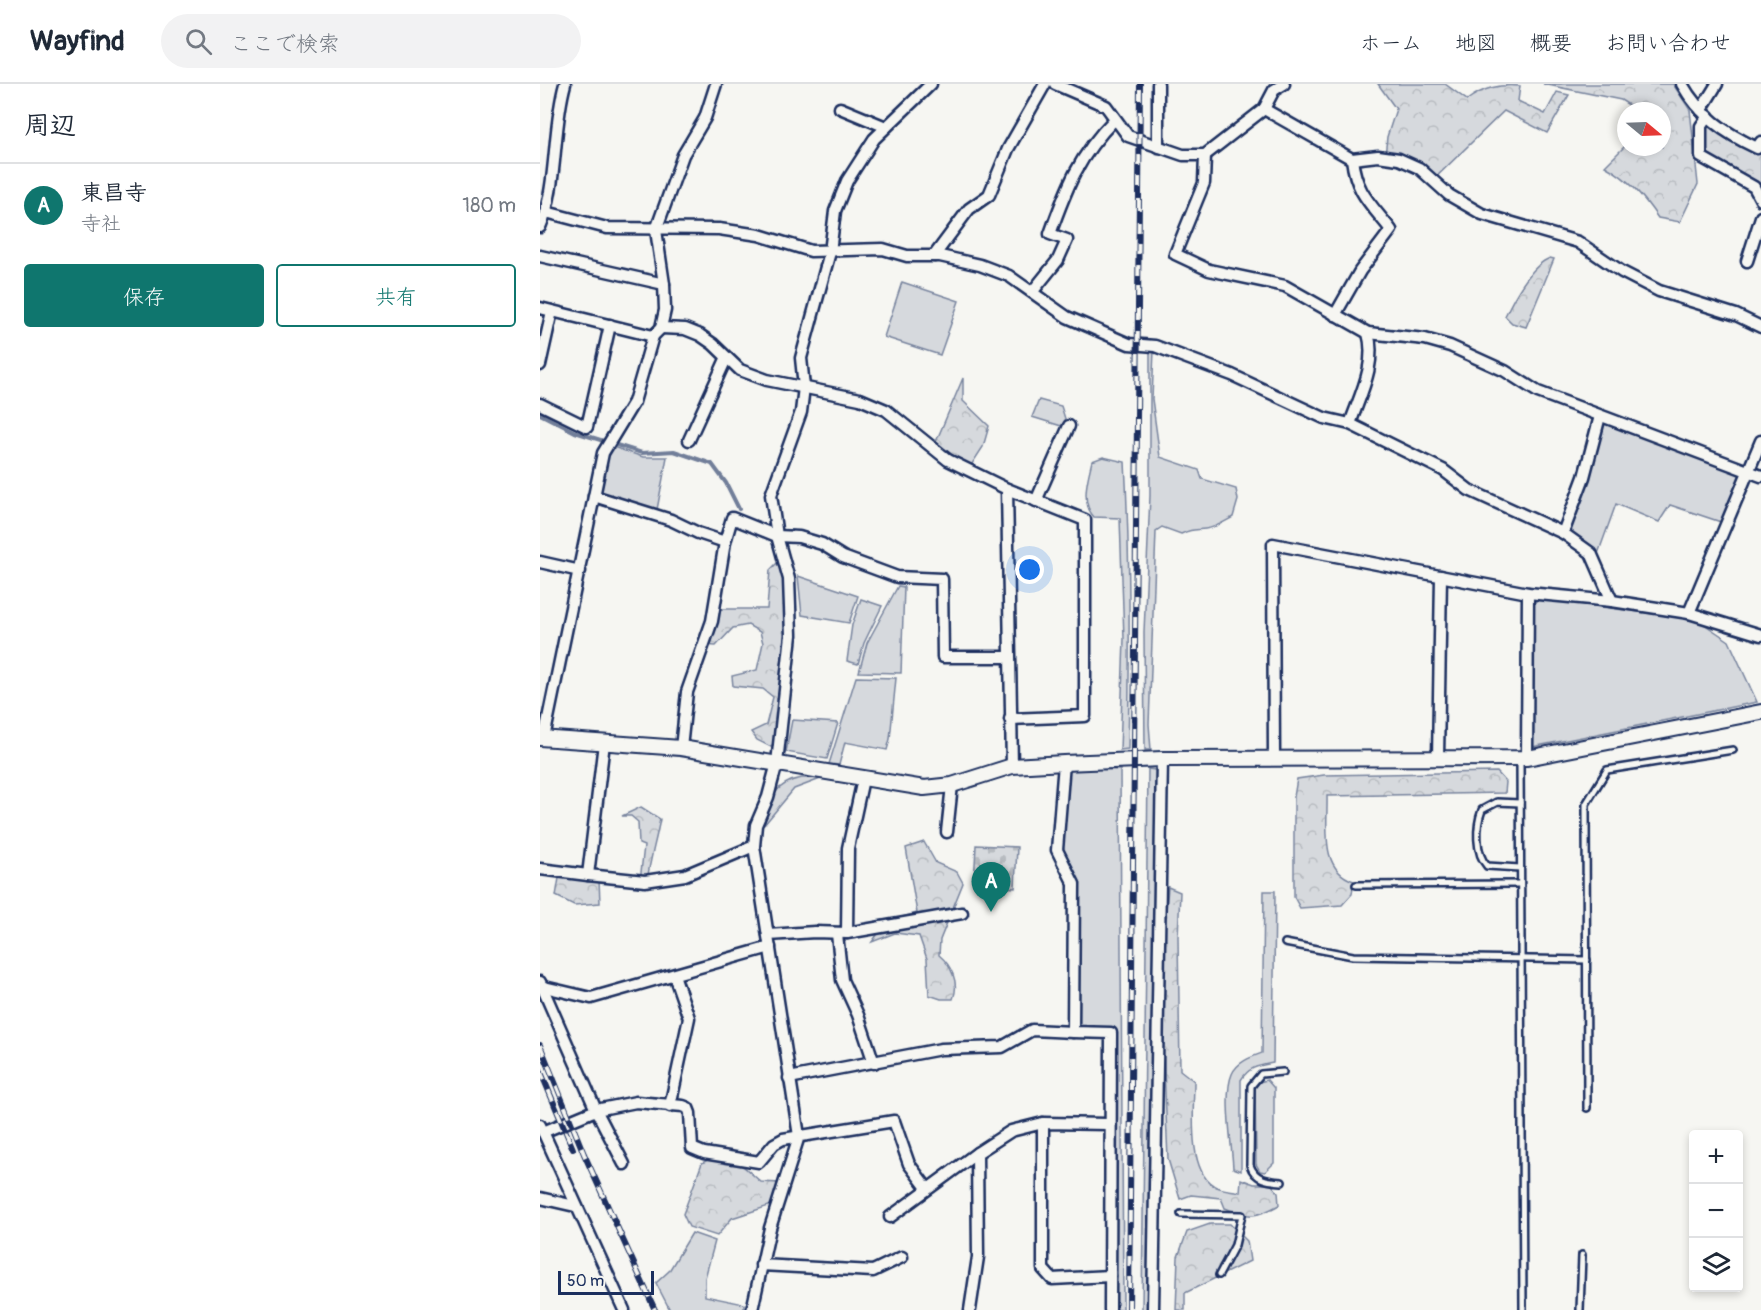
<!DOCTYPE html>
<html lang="ja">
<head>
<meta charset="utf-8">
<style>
  body { margin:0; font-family:Pangolin,"Klee One",sans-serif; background:#f2f2f3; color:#1f2937 }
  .controls { position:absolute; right:18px; bottom:18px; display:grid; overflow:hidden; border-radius:6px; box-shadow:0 3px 9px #0003 }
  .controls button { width:54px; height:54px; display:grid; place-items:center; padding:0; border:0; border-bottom:2px solid #e0e1e3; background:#fff; color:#1f2937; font:30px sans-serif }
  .compass { position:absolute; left:1077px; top:18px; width:54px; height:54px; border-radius:50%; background:#fff; box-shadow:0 3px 9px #0003; rotate:109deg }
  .scale { position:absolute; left:18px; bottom:15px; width:96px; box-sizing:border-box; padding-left:6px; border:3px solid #1b2f5e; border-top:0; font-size:16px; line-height:21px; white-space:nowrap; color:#1b2f5e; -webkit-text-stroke:4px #f6f6f2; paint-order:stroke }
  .you { position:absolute; left:490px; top:486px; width:21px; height:21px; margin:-15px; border:4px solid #fff; border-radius:50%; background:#1a73e8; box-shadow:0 0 0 9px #1a73e833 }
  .badge { display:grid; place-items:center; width:39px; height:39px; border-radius:50%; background:#0f766e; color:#fff; font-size:20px; font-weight:700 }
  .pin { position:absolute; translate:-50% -50px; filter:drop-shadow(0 2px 3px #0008) }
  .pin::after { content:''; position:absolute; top:32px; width:21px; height:18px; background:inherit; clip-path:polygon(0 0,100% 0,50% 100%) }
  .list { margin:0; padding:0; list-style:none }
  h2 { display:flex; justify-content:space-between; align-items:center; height:78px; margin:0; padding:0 24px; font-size:26px }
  h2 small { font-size:20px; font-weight:400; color:#747a83 }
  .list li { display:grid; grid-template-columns:39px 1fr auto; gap:18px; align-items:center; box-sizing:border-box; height:84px; padding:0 24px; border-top:2px solid #e0e1e3 }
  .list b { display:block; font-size:22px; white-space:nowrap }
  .list p { margin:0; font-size:20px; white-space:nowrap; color:#747a83 }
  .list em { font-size:20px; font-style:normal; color:#747a83 }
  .actions { display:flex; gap:12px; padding:18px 24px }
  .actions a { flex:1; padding:14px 0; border:2px solid #0f766e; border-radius:6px; text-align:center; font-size:21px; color:#0f766e }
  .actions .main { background:#0f766e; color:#fff }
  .icon { flex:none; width:33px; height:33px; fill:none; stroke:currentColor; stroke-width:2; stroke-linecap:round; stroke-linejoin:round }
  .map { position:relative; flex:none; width:1221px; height:1226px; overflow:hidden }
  header { display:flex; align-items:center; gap:36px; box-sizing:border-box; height:84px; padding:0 30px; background:#fff; border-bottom:2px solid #e0e1e3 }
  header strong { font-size:28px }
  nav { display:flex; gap:33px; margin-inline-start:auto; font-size:21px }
  .search { width:420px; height:54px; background:#f2f2f3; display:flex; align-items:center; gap:15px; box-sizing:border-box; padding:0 21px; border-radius:33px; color:#747a83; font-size:22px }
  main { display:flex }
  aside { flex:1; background:#fff }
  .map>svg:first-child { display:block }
</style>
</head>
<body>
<header>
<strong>Wayfind</strong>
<div class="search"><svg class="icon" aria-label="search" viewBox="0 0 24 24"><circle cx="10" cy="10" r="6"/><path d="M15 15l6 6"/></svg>ここで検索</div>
<nav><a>ホーム</a><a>地図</a><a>概要</a><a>お問い合わせ</a></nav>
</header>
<main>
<aside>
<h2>周辺<small></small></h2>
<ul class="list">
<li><span class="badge">A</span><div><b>東昌寺</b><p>寺社</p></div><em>180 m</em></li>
</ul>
<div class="actions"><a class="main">保存</a><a>共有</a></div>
</aside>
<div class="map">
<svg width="1221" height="1226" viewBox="0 0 1221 1226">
  <defs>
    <pattern id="forest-crowns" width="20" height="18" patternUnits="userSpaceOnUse" patternTransform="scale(1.5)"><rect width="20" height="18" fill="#d6d9dd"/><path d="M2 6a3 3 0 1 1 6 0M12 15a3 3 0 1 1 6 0" fill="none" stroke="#b7bbc0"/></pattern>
    <pattern id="cemetery-stones" width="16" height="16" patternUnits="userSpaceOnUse" patternTransform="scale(1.5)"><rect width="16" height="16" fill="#d6d9dd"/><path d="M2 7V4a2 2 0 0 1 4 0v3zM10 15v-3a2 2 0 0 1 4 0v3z" fill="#b7bbc0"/></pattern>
  </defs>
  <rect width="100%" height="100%" fill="#f6f6f2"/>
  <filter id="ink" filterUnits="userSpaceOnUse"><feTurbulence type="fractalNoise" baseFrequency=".0167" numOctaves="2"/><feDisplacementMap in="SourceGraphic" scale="12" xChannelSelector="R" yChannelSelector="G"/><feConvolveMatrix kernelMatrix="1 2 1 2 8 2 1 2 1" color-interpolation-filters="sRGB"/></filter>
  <g filter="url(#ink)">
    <!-- green -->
    <g fill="#d6d9dd" stroke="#78849e" stroke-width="1.5">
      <polygon points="362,198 419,217 400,271 344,253"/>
      <path d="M610,266H614L612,315L620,373L659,386L662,395L696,405L698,416L693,433C684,438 675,444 665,445C654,446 651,445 641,450L622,443L616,447L609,640L611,666H605L604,548L610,412Z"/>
      <polygon points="499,316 521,322 528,344 492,333"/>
      <polygon points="1065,334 1206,392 1181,438 1130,421 1119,438 1076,420 1058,470 1051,469 1025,443"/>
      <polygon points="67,361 103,373 127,373 116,431 54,412"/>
      <path d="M563,373L585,378C590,473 590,569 588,665L580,666L584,555L580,434L554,433C540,418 548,394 552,377Z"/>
      <polygon points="258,492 318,512 309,539 262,531"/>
      <polygon points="358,502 364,503 361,589 319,588 327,559"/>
      <polygon points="988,513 1158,536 1189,557 1217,618 987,664"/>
      <polygon points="321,515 342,522 324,559 318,580 307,577 312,541"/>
      <polygon points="316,593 356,594 350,655 347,666 305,658 299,681 289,680"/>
      <polygon points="252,636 298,639 287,675 246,668"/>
      <polygon points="523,684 580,686 583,1226 570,1226 571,950 533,948 534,800 517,766"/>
      <polygon points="608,685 622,687 613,1226 602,1226"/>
      <path d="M262,694H283L254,705L224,741C230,715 234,699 262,694Z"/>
      <path d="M724,807H735L733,979C718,982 709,983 701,996V1087L693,1084C692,1060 683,1011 692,990C697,978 711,973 722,969Z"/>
      <polygon points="727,996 734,1004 734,1079 725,1088 720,1087 716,1080 715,1004 719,998"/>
      <polygon points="152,1149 175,1157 165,1194 165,1212 204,1220 204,1226 130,1226 116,1199 129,1187"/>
    </g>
    <!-- forest -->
    <g fill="url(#forest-crowns)" stroke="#78849e" stroke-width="1.5">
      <path d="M838,0H905L927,16C943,4 959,0 980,2L978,17L1005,30L1017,8L1029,11L1007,49L964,27L893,96L845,73L847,53L856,25Z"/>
      <path d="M1003,0H1133L1150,26L1158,100L1140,138L1118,134C1103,112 1089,95 1065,82L1086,61V63H1122V27H1098L1081,16Z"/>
      <polygon points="1168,32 1221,64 1221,111 1161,65"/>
      <path d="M1010,174L1014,175L986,243L972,239L965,232C973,215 991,181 1010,174Z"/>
      <path d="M423,294V317L449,342L443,363L428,386C408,384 403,384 393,365Z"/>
      <polygon points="238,478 245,479 251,517 240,648 231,663 217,656 211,648 226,641 233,613 223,605 193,602 192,592 217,586 223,559 220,548 208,541 193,544 176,562 164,561 177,525 227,525 230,486"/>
      <path d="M957,688L966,698L965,709L787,712C788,743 779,786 814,797L812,810L802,821L760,824L754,813V713L757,695L784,691Z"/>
      <path d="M101,723L120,735C116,757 110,775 107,797H100L104,762L99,760L98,738L91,732H82Z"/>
      <path d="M384,758L396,779L417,788L423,799L400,856L399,871C411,881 420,899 413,915H401L389,911L387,875L379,852L355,849L332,858L347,837L377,829L366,764Z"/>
      <polygon points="20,788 59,796 60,819 34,821 16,812"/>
      <path d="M628,803L640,808L638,853L640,986L654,997C654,1024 647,1084 673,1101C679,1106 692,1106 700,1108L701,1095L714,1100H731L738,1108L739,1121C716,1134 709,1134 685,1124L681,1114L651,1111L640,1115L628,1075L623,962L618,924Z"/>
      <polygon points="177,1071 204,1083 221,1098 240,1099 238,1119 192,1134 177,1152 149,1143 143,1130 162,1079"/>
      <polygon points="670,1140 690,1140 707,1157 710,1177 645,1209 645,1226 636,1226 638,1173 647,1148"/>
    </g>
    <!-- cemetery -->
    <polygon fill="url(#cemetery-stones)" stroke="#78849e" stroke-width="1.5" points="436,761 477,763 475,804 434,801"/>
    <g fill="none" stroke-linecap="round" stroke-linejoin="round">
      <!-- stream -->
      <polyline stroke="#717e99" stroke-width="4" points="0,330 35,348 102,369 134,367 172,380 186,399 199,425"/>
      <defs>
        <g id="service">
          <polyline points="980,676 983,1226"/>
          <path d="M980,784L947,782C935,769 936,742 942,726L957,718L980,719"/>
          <polyline points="816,801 980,800"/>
          <polyline points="745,859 813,872 1047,876"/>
          <polyline points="1047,1024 1046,720 1067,686 1193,666"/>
          <path d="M742,1098C728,1097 715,1096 710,1081L711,1002L721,990L743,988"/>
          <polyline points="641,1130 702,1131 695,1161 679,1191"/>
          <polyline points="1040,1226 1042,1171"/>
        </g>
        <g id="minor">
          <polyline points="515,0 566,22 588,52 643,71 665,71 724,25 812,75 838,72 859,75 879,84 909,111 942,130 1038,158 1082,188 1119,207 1196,231 1221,243"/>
          <path d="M1142,0C1160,32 1185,49 1217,64L1221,58"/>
          <polyline points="300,24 346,43"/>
          <polyline points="724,25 734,6 744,0"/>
          <polyline points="1161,26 1177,0"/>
          <polyline points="1168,32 1161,42 1161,73 1214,103 1221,116"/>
          <polyline points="618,63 618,0"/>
          <polyline points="665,71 664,99 635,170 669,186 745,202 828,249 885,255 910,262 965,287 998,308 1221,392"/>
          <polyline points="6,128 67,144 179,145 219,151 271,167 343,165 367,172 400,172 440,181 469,192 527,233 589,260 615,262 692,291 784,334 810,340 903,386 929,406 1023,449 1051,469 1072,517"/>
          <path d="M0,143C18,102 12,46 25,0"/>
          <polyline points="0,172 124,200"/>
          <polyline points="394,172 429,125 449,111 468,65 505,0"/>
          <polyline points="1207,177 1221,133"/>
          <path d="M493,207L518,176L527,156L510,150C526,105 539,71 574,36"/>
          <polyline points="0,224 113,252"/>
          <path d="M795,231L820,187L851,146C831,120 816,109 812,75"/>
          <polyline points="121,244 145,245 160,251 173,260 200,286 227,296 320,315 346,326 408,376 467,405 472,682"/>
          <polyline points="0,281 12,227"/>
          <polyline points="0,320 47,343 70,241"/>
          <path d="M810,340C820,311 837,280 828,249"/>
          <polyline points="149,356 186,275"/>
          <polyline points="467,405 545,436 545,632 470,635"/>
          <polyline points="54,412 131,436 158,449 185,458 192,434 237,452 259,453 282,460 303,473 357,493 402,495 403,573 469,573"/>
          <polyline points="496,417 529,342"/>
          <polyline points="1023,449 1044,393 1060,332"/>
          <polyline points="0,478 40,487"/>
          <polyline points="1149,529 1221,357"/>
          <polyline points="4,654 63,369 94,318 113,252 121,244 125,226 124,200 116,146 143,71 165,34 176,0"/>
          <polyline points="141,664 147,608 172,537 185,458"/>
          <polyline points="898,674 901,492"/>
          <polyline points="987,674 988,509"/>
          <polyline points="734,675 733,460 988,509 1072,517 1149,529 1221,551"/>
          <polyline points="524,679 517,766 534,800 533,948 571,949 570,1226"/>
          <polyline points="407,748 412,701"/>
          <polyline points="0,785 48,791 64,659"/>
          <polyline points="48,791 105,797 145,791 214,762"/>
          <polyline points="307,849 422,829"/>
          <polyline points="297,850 302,896 318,931 334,979"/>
          <polyline points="228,851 275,848 307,849 308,764 323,695"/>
          <polyline points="0,898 56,1026 84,1080"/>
          <polyline points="0,902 51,914 230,863"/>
          <polyline points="249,994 401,965 462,963 492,946 533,948"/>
          <polyline points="130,1022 149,934 134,891"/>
          <polyline points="503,1039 503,1185 512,1195 570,1192"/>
          <polyline points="0,1041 84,1226"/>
          <polyline points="3,1048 56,1026 96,1018 143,1022 148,1024 150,1029 152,1064 164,1069 219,1078 234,1060 243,1055 354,1037 369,1080 387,1104"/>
          <polyline points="0,1114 35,1122"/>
          <polyline points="350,1133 437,1069"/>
          <polyline points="221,1181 333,1187 362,1173"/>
          <polyline points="212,1226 230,1144 259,1052 214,762 216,741 228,713 237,679 251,551 249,495 237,452 231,411 261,328 264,303 261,274 290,168 295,127 307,97 334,55 391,0"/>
          <polyline points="430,1226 438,1173 437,1069 471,1047 503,1039 569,1040"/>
          <polyline points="613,1226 622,675"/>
        </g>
        <polyline id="tertiary" points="0,654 141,664 384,704 412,701 472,682 524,679 622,675 987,674 1221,628"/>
      </defs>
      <!-- service casing -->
      <use href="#service" stroke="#1b2f5e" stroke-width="10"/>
      <!-- minor casing -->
      <use href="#minor" stroke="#1b2f5e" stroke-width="15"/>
      <!-- tertiary casing -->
      <use href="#tertiary" stroke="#1b2f5e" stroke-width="18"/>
      <!-- service -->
      <use href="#service" stroke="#f6f6f2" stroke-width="5"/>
      <!-- minor -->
      <use href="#minor" stroke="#f6f6f2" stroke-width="10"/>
      <!-- tertiary -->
      <use href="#tertiary" stroke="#f6f6f2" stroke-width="14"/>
      <defs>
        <g id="rail">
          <polyline points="0,961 44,1070 115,1226"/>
          <polyline points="0,986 33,1065"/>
          <polyline points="589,1226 600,0"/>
        </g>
      </defs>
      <!-- rail casing -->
      <use href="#rail" stroke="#1b2f5e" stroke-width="6"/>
      <!-- rail -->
      <use href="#rail" stroke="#f6f6f2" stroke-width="4" stroke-dasharray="11" stroke-linecap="butt"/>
    </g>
  </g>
</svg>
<div class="controls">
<button>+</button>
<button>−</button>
<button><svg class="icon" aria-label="layers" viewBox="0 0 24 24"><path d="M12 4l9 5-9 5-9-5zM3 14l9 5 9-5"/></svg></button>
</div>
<svg class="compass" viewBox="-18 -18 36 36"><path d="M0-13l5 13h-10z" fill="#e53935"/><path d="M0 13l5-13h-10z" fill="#747a83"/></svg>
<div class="scale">50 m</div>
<div class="you"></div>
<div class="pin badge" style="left:451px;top:828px">A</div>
</div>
</main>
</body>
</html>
